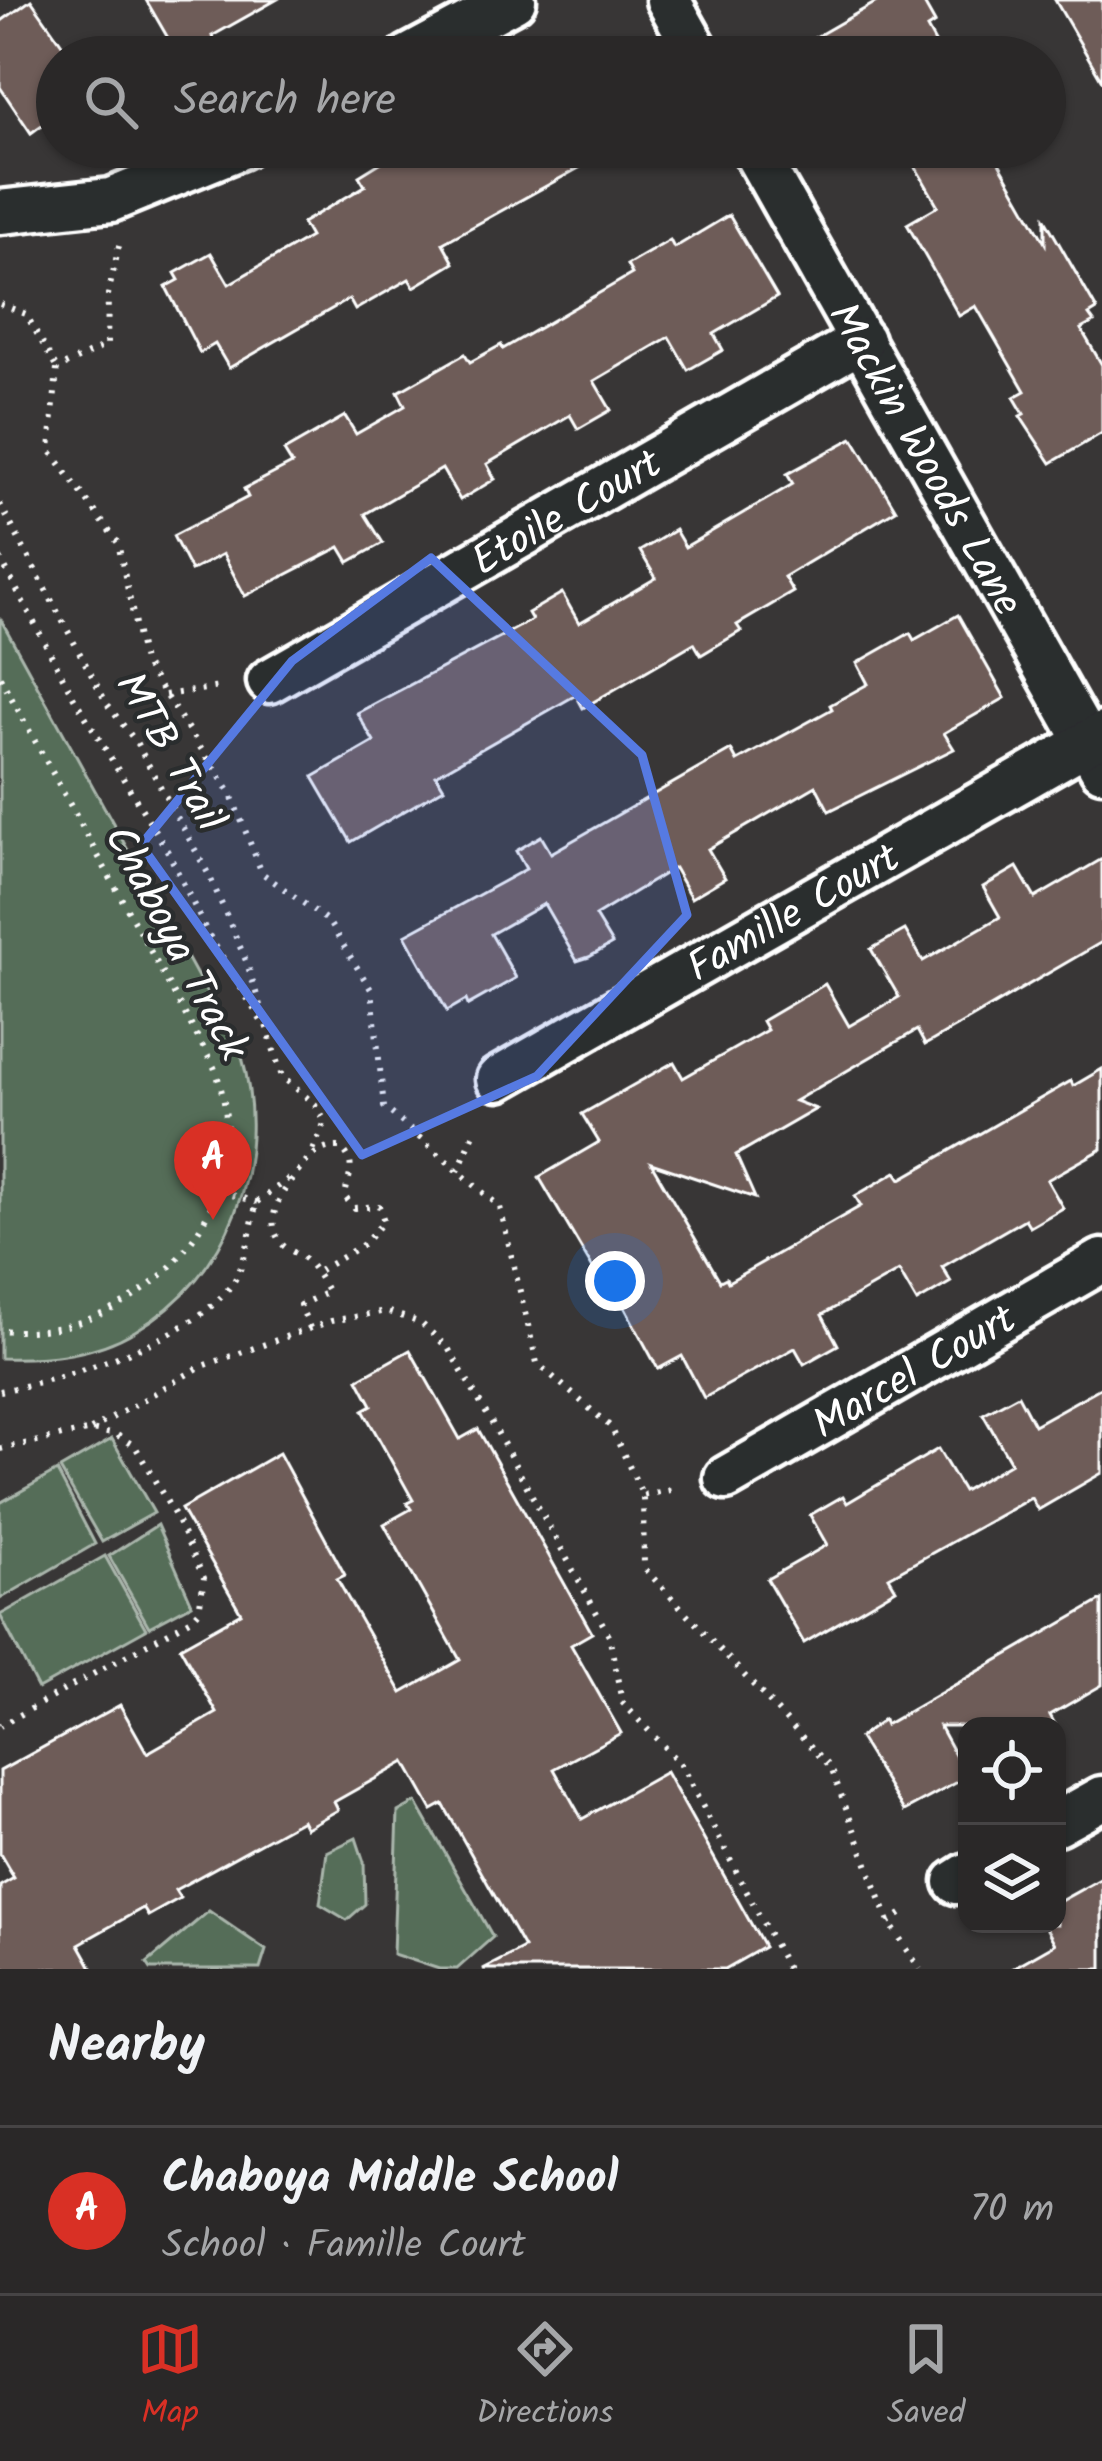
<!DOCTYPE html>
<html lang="en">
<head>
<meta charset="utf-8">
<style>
  body { margin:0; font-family:Kalam,sans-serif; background:#363434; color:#f1f3f6 }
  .controls { position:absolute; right:36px; bottom:36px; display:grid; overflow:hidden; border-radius:24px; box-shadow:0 3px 9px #0004 }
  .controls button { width:108px; height:108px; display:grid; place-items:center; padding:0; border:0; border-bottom:3px solid #464445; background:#2a2828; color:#f1f3f6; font:60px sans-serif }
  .you { position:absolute; left:615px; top:1281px; width:42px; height:42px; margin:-30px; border:9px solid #fff; border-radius:50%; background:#1a73e8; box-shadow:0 0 0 18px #1a73e833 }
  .badge { display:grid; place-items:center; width:78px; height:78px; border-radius:50%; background:#d93025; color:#fff; font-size:39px; font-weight:700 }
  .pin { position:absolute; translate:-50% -99px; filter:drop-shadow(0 3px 6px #0008) }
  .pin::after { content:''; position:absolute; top:63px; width:42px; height:36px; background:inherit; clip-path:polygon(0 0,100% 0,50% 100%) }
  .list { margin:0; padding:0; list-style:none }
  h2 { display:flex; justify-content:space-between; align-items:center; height:156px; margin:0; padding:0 48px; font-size:51px }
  h2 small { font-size:39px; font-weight:400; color:#a5a6a8 }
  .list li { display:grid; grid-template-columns:78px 1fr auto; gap:36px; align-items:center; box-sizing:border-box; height:168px; padding:0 48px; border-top:3px solid #464445 }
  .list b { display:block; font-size:45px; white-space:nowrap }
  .list p { margin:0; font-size:39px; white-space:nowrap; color:#a5a6a8 }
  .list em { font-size:39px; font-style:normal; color:#a5a6a8 }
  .icon { flex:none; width:66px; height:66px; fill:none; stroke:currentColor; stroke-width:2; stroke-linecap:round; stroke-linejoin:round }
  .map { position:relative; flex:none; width:1102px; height:1969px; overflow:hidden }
  .search { position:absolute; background:#2a2828; box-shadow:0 3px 9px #0004; left:36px; right:36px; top:36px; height:132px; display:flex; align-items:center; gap:30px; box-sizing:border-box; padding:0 42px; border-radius:66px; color:#a5a6a8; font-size:45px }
  .sheet { height:324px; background:#2a2828 }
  nav { display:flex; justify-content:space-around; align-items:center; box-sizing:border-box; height:168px; border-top:3px solid #464445; background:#2a2828; font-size:33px; color:#a5a6a8 }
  nav a { display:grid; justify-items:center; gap:6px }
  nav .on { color:#d93025 }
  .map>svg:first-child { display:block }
</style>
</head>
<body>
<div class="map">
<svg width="1102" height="1969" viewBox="0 0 1102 1969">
  <rect width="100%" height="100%" fill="#383636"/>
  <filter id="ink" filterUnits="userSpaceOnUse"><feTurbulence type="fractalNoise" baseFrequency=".00833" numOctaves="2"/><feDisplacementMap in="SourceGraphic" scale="24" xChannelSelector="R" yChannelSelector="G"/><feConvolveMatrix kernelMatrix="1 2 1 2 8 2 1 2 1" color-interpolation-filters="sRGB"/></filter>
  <g filter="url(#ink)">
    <!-- green -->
    <g fill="#556d59" stroke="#aab6ac" stroke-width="3">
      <path d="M0,618L242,1057C271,1161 231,1275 135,1331C94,1356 46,1359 0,1358Z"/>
      <polygon points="112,1439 154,1513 102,1542 60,1469"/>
      <polygon points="57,1471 95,1544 0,1599 0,1503"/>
      <polygon points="157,1525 192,1604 149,1627 109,1556"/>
      <polygon points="105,1556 146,1629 38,1689 0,1615"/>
      <polygon points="416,1802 493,1937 457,1969 439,1969 393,1954 398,1812"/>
      <polygon points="356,1838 364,1862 365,1904 347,1920 320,1904 327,1852"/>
      <polygon points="209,1911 266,1950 260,1969 151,1969 147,1963"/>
    </g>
    <!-- building -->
    <g fill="#6e5c58" stroke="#fff" stroke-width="3">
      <polygon points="31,0 71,57 57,57 57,114 31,133 0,87 0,22"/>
      <polygon points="146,0 276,0 212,36 223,57 179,57"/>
      <polygon points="880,0 922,0 935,23 927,28 943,57 874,57 866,44 843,57 781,57"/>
      <polygon points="1055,0 1102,0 1102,81"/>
      <polygon points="406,147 617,147 443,243 454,263 414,287 409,279 355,310 349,299 229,368 215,344 200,353 166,287 179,280 175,273 211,253 229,284 310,237 302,223 365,186 359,176"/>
      <polygon points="904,147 990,147 1045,243 1045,219 1097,310 1089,315 1094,322 1081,329 1102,365 1102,433 1051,463 1020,416 1024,414 1014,397 1025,391 976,306 959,316 907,224 938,206"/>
      <polygon points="729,215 777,297 714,334 723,350 688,370 669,337 594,381 611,410 578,429 570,415 487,464 495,479 460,500 442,469 365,514 383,543 349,562 340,547 245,596 223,554 191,571 173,536 248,497 244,489 292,464 284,451 345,416 356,434 405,406 398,392 465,354 470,362 501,345 503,349 632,274 627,265 670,240 674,248"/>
      <polygon points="853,438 896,510 784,577 793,592 737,625 741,631 701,655 694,643 583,708 576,695 436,775 444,788 351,842 313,777 374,742 357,713 532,620 528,613 562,593 579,623 656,578 640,551 675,530 685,547 793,484 787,474"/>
      <polygon points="958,615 1005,698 944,733 954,749 829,811 816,786 708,849 725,878 691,898 674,868 595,916 612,944 589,957 577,961 544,904 491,934 516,978 468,1005 466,1000 447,1011 405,935 526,869 516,851 541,836 551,853 731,750 737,761 832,709 830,705 868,684 857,663 910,633 914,640"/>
      <polygon points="1102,859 1102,942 925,1045 917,1030 795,1101 816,1109 736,1155 755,1198 651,1163 720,1281 726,1278 728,1282 861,1206 855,1196 896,1172 901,1179 1071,1081 1073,1086 1102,1069 1102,1149 1047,1180 1063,1208 1030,1227 1025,1219 942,1267 951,1282 917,1302 899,1271 822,1315 838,1345 804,1364 795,1348 704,1398 682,1356 658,1369 619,1297 612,1301 539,1177 599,1142 582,1114 674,1062 683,1078 767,1030 762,1021 825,984 849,1026 899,997 871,949 905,930 923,961 1000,917 983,887 1017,867 1035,898"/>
      <polygon points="410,1350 460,1439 478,1429 592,1633 571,1645 621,1733 554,1769 582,1819 666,1772 764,1947 725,1969 483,1969 524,1948 443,1804 432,1810 405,1762 334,1802 338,1810 306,1828 302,1820 175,1890 180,1898 148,1916 143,1908 79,1944 93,1969 0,1969 0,1886 14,1878 0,1854 0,1771 120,1705 147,1753 217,1713 180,1647 241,1613 181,1509 279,1453 345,1575 337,1579 402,1693 460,1660 384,1524 411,1509 407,1503 413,1500 363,1410 372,1405 358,1379"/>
      <polygon points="1102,1387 1102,1473 1038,1510 1031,1498 889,1577 896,1589 804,1643 767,1579 827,1545 810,1515 843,1496 847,1503 938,1449 963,1491 1011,1463 983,1414 1018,1395 1034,1425"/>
      <polygon points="1102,1600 1102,1685 1050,1715 1056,1726 939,1726 967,1777 904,1811 859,1738 883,1720 885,1725"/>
      <polygon points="1102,1878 1102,1969 1011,1969 1055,1944 1044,1924 1057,1924 1057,1903"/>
    </g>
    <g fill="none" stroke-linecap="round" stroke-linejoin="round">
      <defs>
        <g id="street">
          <polyline points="668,0 700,57"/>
          <polyline points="408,57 514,0"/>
          <path id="s1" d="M752,147L1102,769"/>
          <polyline points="0,212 111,200 241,147"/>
          <path id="s2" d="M269,681L862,340"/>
          <path id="s3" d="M498,1079L1102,734"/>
          <path id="s4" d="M726,1478L1102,1261"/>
          <polyline points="1057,1823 1102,1798"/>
          <polyline points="956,1882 967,1875"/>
        </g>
      </defs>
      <!-- street casing -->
      <use href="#street" stroke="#fff" stroke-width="51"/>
      <!-- path -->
      <g stroke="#fff" stroke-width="6" stroke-dasharray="3 9" stroke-linecap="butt">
        <polyline points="119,246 108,295 107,345 57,369 50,450 118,543 143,662 230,792 262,873 328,921 372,991 384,1107 500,1207 537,1363 611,1427 643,1496 644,1568 831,1768 889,1922 920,1969"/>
        <polyline points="0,304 26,314 57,369"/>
        <polyline points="0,504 107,704 136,742 210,877 247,963 282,1077 315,1104 325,1121 311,1156"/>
        <polyline points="0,558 73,696 168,852 207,932 263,1024"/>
        <path d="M0,677L214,1067C268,1204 141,1345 0,1330"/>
        <polyline points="165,695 220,687"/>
        <polyline points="458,1171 475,1131"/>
        <polyline points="220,1192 257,1202"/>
        <polyline points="257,1202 288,1179"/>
        <path d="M310,1328L300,1305L328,1292C322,1282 315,1269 307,1261C300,1254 289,1251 283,1245C262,1222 280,1195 295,1176C308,1159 317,1146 340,1147C359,1163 347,1178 345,1197L354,1208L379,1206L384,1221L364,1244L315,1273"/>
        <path d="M0,1391C64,1379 208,1336 238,1274C248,1253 251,1224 257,1202"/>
        <polyline points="91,1430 200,1367 331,1321 386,1311 421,1323 448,1348 492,1423 609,1635 622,1702 681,1765 787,1969"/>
        <polyline points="0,1449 91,1430 117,1435 135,1446 174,1514 204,1578 199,1611 192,1619 0,1726"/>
        <polyline points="644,1495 676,1489"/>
        <polyline points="889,1922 908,1910"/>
      </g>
      <!-- street -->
      <use href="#street" stroke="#2a2d2e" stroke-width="42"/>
    </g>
  </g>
  <!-- marked area -->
  <path fill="#567ae2" fill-opacity="0.2" stroke="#567ae2" stroke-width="9" stroke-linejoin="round" d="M431,558L642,755L687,915L537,1076L362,1155L141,845L292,661Z"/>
  <g text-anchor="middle" stroke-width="9" stroke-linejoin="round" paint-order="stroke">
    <!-- street labels -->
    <g font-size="42" fill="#fff" stroke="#2a2d2e">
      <text dy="15" stroke="none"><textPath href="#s1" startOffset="357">Mackin Woods Lane</textPath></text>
      <text dy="15" stroke="none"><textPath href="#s2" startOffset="342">Etoile Court</textPath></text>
      <text transform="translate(172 751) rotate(60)" y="15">MTB Trail</text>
      <text dy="15" stroke="none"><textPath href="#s3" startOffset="339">Famille Court</textPath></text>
      <text transform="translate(178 942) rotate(62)" y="15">Chaboya Track</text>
      <text dy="15" stroke="none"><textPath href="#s4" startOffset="216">Marcel Court</textPath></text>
    </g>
  </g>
</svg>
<div class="controls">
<button><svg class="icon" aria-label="locate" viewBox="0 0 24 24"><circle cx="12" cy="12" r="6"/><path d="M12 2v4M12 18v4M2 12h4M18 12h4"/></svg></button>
<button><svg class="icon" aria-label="layers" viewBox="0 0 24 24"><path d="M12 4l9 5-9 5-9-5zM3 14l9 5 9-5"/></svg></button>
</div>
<div class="you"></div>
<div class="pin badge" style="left:213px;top:1220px">A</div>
<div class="search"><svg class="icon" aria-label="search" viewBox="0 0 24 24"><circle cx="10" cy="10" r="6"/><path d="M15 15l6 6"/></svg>Search here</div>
</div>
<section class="sheet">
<h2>Nearby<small></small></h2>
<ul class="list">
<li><span class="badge">A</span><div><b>Chaboya Middle School</b><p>School · Famille Court</p></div><em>70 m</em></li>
</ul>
</section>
<nav>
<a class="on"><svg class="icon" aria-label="map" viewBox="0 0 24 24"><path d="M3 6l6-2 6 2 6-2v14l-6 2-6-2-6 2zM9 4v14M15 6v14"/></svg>Map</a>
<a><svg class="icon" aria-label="directions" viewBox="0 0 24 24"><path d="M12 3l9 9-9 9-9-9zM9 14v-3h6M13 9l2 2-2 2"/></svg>Directions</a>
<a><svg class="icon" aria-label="saved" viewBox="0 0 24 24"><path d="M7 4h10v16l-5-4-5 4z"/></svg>Saved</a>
</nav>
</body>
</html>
